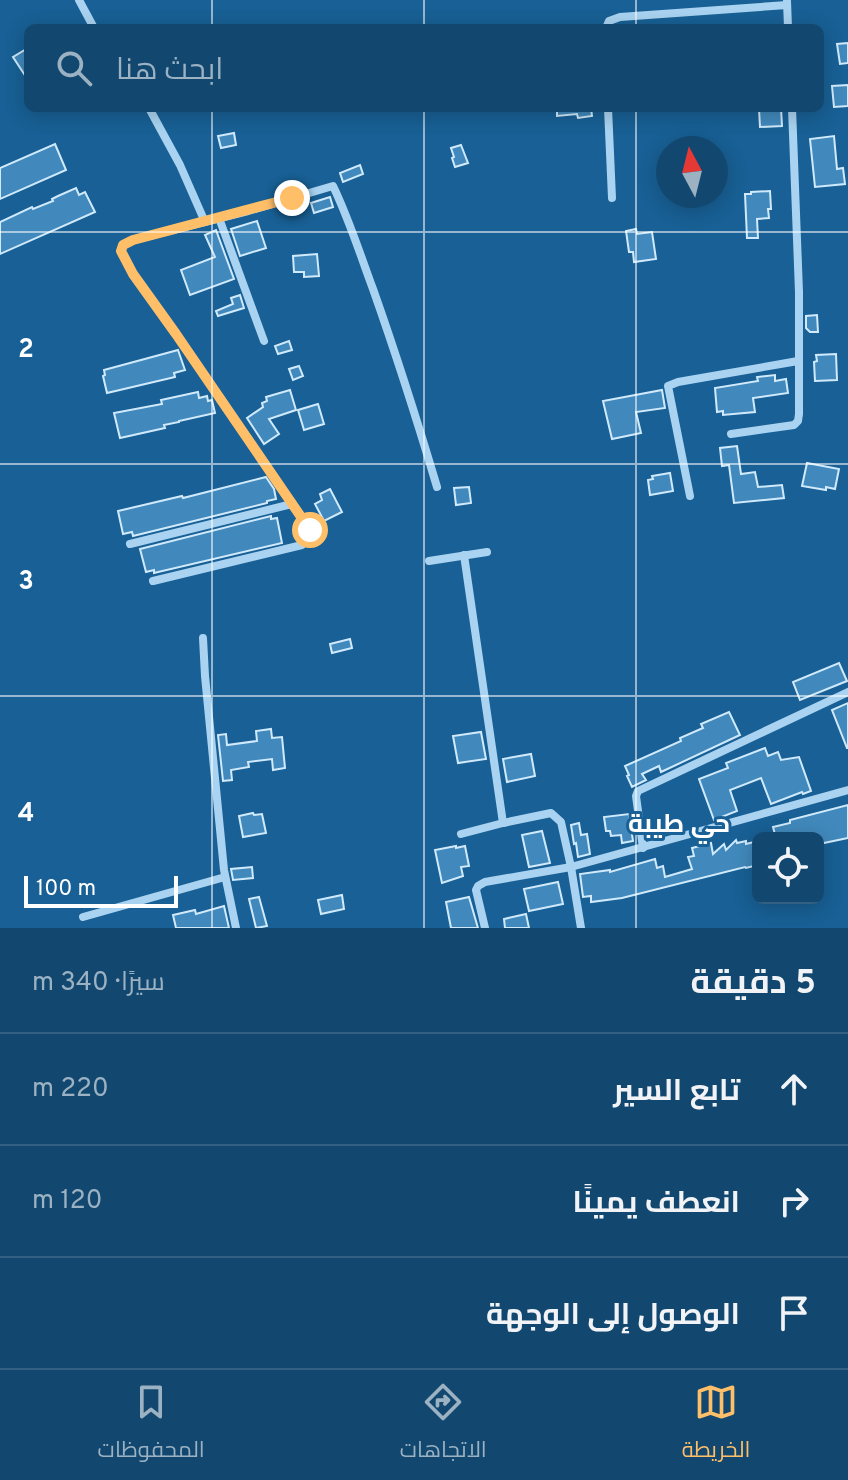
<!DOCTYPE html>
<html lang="ar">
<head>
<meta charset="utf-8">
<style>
  body { margin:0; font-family:Overpass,Cairo,sans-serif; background:#1b4f75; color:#f1f3f6; direction:rtl }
  .controls { position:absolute; right:24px; bottom:24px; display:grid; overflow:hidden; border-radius:12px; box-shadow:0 4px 20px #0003 }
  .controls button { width:72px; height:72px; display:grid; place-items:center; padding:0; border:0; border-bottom:2px solid #316083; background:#124870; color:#f1f3f6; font:40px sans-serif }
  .compass { position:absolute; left:656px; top:136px; width:72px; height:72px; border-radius:50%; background:#124870; box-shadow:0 4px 20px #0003; rotate:353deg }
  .scale { position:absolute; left:24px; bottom:20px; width:154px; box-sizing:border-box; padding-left:8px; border:4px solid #fff; border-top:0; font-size:22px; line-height:28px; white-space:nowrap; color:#fff; -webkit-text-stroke:6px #186095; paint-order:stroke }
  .stop { position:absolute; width:24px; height:24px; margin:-18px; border:6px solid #ffbf69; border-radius:50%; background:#fff }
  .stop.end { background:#ffbf69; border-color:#fff; box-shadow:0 2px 8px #0008 }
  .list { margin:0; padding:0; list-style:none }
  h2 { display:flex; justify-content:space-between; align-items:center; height:104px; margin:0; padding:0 32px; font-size:34px }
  h2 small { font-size:26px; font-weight:400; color:#9cb2c3 }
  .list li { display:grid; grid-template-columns:52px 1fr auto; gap:24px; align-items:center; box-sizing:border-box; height:112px; padding:0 32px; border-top:2px solid #316083 }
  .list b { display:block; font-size:30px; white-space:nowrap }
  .list em { font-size:26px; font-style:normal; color:#9cb2c3 }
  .icon { flex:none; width:44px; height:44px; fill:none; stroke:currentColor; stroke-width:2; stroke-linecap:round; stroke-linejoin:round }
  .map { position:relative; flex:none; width:848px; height:928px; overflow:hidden; direction:ltr }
  .search { position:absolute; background:#124870; box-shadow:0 4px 20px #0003; left:24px; right:24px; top:24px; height:88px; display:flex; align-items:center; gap:20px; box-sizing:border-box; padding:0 28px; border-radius:12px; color:#9cb2c3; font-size:30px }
  .sheet { height:440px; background:#124870 }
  nav { display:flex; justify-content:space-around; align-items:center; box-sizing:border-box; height:112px; border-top:2px solid #316083; background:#124870; font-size:22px; color:#9cb2c3 }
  nav a { display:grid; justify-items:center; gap:4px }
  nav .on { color:#ffbf69 }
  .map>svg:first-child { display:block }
</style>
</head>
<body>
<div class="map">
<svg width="848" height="928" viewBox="0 0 848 928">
  <rect width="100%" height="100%" fill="#186095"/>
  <!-- building -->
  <g fill="#4189bc" stroke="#d0eafc" stroke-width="2">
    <polygon points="848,43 848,63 840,64 837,44"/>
    <polygon points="28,48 28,80 13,57"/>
    <polygon points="848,85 848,106 834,107 832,86"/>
    <polygon points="557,108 591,108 592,116 578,118 577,114 557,116"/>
    <polygon points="781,108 782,126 760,127 759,109"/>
    <polygon points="234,133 236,145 221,148 218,136"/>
    <polygon points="834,136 837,169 843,168 845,184 815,187 810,139"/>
    <polygon points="55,144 66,170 0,199 0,168"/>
    <polygon points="461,145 468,163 455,167 452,158 454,157 451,148"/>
    <polygon points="360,165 363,174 343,182 340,173"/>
    <polygon points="76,188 79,195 85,192 95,212 0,254 0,222 32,207 33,209 53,201 52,199 58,196"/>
    <polygon points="770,191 771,209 768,209 769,218 757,219 758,238 747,238 745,194 751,194 751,192"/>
    <polygon points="330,197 333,207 314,213 311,203"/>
    <polygon points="257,221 266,248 240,256 231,229"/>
    <polygon points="636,229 637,234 652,232 656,259 634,262 633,252 629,252 626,231"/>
    <polygon points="216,230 234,279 190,295 181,270 215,257 205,235"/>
    <polygon points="317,254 319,276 304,277 304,272 294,272 293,256"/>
    <polygon points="240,295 244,308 218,316 216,311 233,304 231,298"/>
    <polygon points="817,315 818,332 810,332 806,328 806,316"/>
    <polygon points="289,341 292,350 278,354 275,346"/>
    <polygon points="178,350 185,370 174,373 175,377 107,393 103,376 105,375 104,370"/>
    <polygon points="836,354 837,380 815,381 814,362 817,361 816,355"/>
    <polygon points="299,366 303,376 293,380 289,369"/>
    <polygon points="775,375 775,381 786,379 788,393 753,398 755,412 723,415 723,411 717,412 715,388 758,381 757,377"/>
    <polygon points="290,390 296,410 269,419 279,434 264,444 247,418 263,407 262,403 267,401 266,397"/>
    <polygon points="662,390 665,408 636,412 641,433 612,439 603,401"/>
    <polygon points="198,392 199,398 207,396 208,401 212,400 215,413 179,421 179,422 164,425 165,428 120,438 114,413 162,404 161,400"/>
    <polygon points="318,404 324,424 304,430 298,410"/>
    <polygon points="737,446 741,474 755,472 758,487 782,485 784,498 734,503 729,465 722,466 720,448"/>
    <polygon points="807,463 839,469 835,489 826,487 826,490 802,486"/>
    <polygon points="670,473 673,491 650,495 648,480 653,479 652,476"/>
    <polygon points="266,477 274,489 276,499 267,501 267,503 133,536 132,532 123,534 118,511 182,496 183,498"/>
    <polygon points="469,487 471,503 456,505 454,488"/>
    <polygon points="330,489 342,512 324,521 315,504 322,500 320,494"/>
    <polygon points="271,516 271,519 277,518 282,543 154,573 154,570 146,572 140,549"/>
    <polygon points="350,639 352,648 332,653 330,644"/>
    <polygon points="839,663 847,681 800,700 793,682"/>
    <polygon points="848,703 848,748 847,748 832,710"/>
    <polygon points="729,712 740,735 661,772 659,766 642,774 646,780 632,787 627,776 629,775 625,766 681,741 680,738 703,728 701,724"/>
    <polygon points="271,729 272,738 282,737 285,768 273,770 272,759 248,762 249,767 231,770 232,780 223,781 218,735 226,734 227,745 257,741 256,731"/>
    <polygon points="481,732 486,759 458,763 453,736"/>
    <polygon points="765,748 768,756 778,752 781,760 799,757 811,791 803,794 802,792 771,804 761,778 730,790 737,811 714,820 699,779 728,768 726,763"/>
    <polygon points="531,754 535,776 507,782 503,759"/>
    <polygon points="848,805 848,838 819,844 818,837 776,838 773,827 790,823 790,820"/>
    <polygon points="253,813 254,815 262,814 266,833 243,837 239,816"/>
    <polygon points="629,814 633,841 622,843 621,835 611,836 610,831 606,831 604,817"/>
    <polygon points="579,823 581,835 587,834 590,854 578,857 576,843 574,844 571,825"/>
    <polygon points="542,831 550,863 529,867 522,835"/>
    <polygon points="736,840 737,843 746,841 746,844 758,841 758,865 746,868 745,867 622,898 591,902 591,896 583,897 580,874 610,870 610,872 655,859 657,868 663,866 665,877 692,869 688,857 694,856 692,848 711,843 713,854 724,844 726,850"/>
    <polygon points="456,846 456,848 465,846 469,866 461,867 463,876 442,883 435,850"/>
    <polygon points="252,867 253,878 233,880 231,869"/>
    <polygon points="558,882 563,904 529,911 524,889"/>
    <polygon points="342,895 344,909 321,914 318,900"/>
    <polygon points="259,897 267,926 256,928 249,899"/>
    <polygon points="469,897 478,928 451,928 446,902"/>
    <polygon points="224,906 229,928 176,928 173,915 195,910 196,914"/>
    <polygon points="526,914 529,928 505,928 504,919"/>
  </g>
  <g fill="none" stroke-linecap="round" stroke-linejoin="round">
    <!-- street -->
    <g stroke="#a9d3f1" stroke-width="8">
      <polyline points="79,0 94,28"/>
      <polyline points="787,1 788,28"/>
      <polyline points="606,28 609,21 620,17 787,5"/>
      <polyline points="149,108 180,165 205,222"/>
      <polyline points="608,108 612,198"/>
      <polyline points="219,218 264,341"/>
      <polyline points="731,434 794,425 798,421 799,414 799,292 792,108"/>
      <polyline points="690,496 668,386 678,382 798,361"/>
      <polyline points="130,544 292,504"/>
      <polyline points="464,555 503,823"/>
      <polyline points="429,561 487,552"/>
      <path d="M153,581L302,545L310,538V530L176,334L133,274L121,251L123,245L133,240L248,211L333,186C349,219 360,254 373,289C396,354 417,420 437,487"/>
      <polyline points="203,638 205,676 224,870 236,928"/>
      <polyline points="461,834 503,823 551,813 561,822 571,867 581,928"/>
      <polyline points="643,848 636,796 638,791 848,692"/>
      <polyline points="83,917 225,877"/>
      <polyline points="485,928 476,890 478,886 485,882 571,867 848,790"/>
    </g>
  </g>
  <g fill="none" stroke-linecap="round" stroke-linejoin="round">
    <!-- route -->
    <polyline stroke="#ffbf69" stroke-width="10" points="292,198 133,240 123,245 121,251 133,274 176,334 310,530"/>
  </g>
  <!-- grid -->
  <path fill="none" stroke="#fff" stroke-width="2" stroke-opacity="0.55" d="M212,0V28M424,0V28M636,0V28M212,108V928M424,108V928M636,108V928M0,232H848M0,464H848M0,696H848"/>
  <g text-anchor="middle" stroke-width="6" stroke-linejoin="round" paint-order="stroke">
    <!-- neighbourhood labels -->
    <g font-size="26" font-weight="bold" fill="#fff" stroke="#186095">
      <text x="679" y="832">حي طيبة</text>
    </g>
  </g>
  <g font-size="26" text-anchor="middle" font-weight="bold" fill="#fff" stroke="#186095" stroke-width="6" stroke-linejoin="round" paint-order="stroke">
    <text x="26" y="357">2</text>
    <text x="26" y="589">3</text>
    <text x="26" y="821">4</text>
  </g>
</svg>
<div class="controls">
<button><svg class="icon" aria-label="locate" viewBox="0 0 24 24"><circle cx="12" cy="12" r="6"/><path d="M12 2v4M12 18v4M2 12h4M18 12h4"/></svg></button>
</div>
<svg class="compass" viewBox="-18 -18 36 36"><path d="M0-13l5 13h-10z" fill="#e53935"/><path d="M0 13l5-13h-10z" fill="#9cb2c3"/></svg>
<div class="scale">100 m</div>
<div class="stop" style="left:310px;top:530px"></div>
<div class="stop end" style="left:292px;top:198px"></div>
<div class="search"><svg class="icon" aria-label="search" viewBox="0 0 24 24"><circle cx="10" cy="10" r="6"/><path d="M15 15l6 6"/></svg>ابحث هنا</div>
</div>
<section class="sheet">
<h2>5 دقيقة<small>سيرًا · 340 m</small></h2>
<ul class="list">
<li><svg class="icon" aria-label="ahead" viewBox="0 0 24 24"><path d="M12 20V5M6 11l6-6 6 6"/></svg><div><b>تابع السير</b></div><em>220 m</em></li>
<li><svg class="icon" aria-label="right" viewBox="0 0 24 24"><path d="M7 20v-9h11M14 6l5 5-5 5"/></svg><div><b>انعطف يمينًا</b></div><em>120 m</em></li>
<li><svg class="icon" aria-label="arrive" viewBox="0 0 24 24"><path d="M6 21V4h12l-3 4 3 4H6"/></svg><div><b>الوصول إلى الوجهة</b></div></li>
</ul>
</section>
<nav>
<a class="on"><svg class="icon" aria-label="map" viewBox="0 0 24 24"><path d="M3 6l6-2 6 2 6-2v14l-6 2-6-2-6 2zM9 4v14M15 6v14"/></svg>الخريطة</a>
<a><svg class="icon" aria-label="directions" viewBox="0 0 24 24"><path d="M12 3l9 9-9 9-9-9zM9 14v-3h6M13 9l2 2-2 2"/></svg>الاتجاهات</a>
<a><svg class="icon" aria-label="saved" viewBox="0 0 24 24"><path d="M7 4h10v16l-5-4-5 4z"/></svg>المحفوظات</a>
</nav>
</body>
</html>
